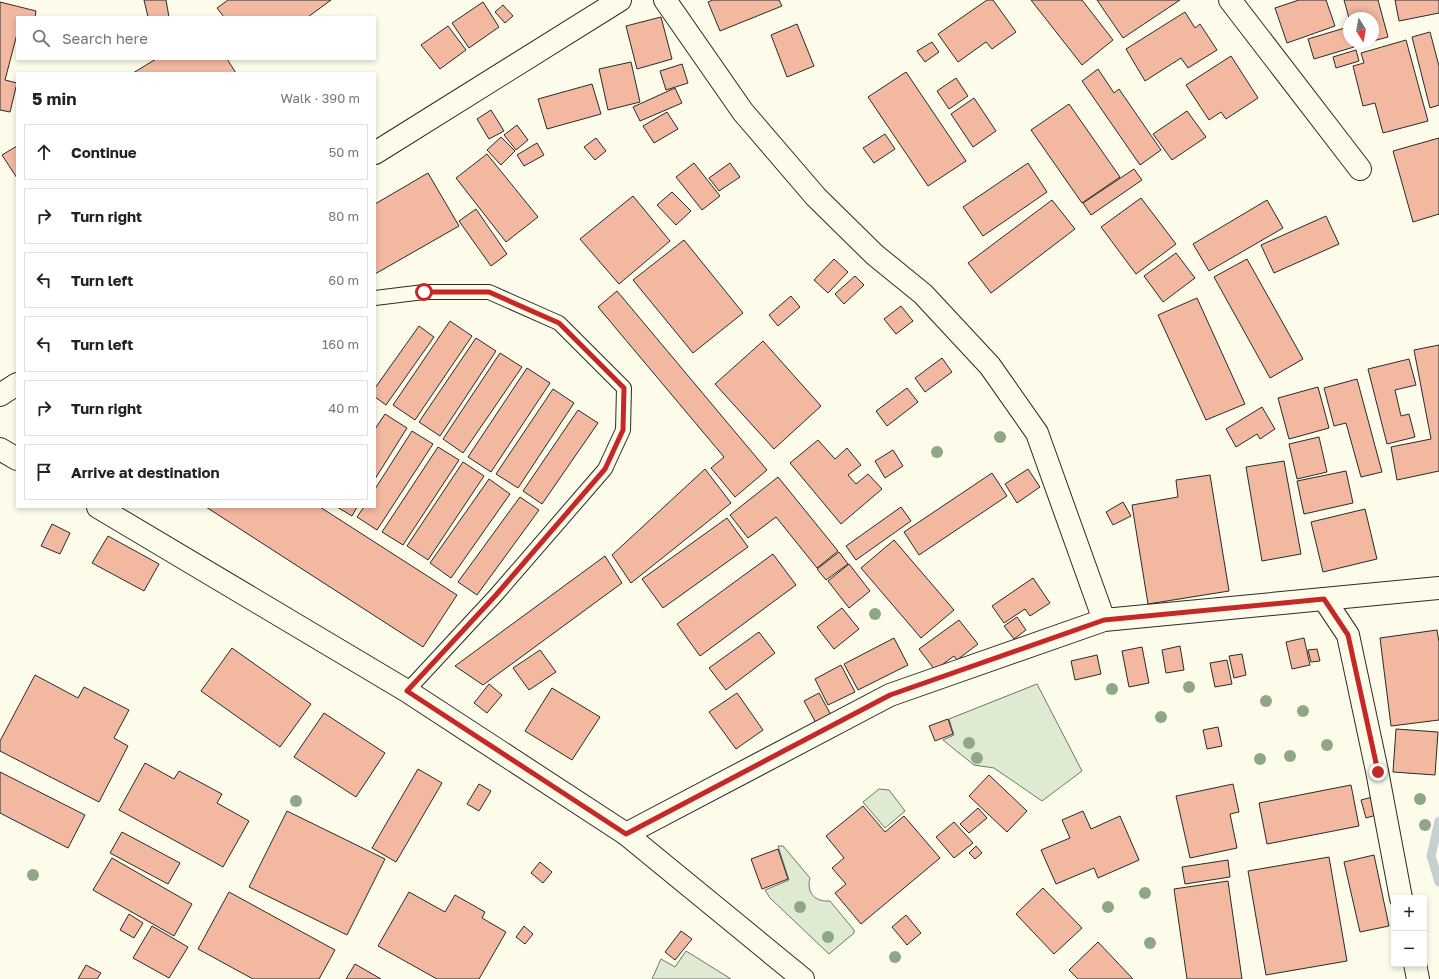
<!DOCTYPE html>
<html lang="en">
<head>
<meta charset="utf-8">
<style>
  body { margin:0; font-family:"Golos Text",sans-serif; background:#f6f6f6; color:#222 }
  .controls { position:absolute; right:12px; bottom:12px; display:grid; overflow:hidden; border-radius:0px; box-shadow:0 2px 6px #0003 }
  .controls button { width:36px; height:36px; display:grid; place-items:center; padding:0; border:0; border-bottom:1px solid #e0e0e0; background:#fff; color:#222; font:20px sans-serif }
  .compass { position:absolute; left:1343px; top:12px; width:36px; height:36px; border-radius:50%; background:#fff; box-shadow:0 2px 6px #0003; rotate:169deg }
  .stop { position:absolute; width:12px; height:12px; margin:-9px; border:3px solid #c62828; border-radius:50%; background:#fff }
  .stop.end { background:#c62828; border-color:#fff; box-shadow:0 1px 4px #0008 }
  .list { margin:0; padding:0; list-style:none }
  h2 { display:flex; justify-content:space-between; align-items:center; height:52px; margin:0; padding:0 16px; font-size:17px }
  h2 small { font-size:13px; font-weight:400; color:#767676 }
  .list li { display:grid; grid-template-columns:26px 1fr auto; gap:12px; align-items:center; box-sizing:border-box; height:56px; margin:0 8px 8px; padding:0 8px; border:1px solid #e0e0e0; border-radius:0px }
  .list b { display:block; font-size:15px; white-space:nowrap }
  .list em { font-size:13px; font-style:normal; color:#767676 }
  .icon { flex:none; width:22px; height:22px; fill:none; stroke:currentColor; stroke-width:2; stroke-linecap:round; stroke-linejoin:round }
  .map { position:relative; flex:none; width:1439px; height:979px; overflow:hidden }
  .search { position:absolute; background:#fff; box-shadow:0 2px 6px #0003; left:16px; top:16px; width:360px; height:44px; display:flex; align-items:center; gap:10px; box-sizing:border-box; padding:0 14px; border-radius:0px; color:#767676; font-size:15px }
  .panel { position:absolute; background:#fff; box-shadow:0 2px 6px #0003; left:16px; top:72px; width:360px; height:436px; border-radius:0px }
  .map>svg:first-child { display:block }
</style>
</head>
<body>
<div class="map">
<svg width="1439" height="979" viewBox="0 0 1439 979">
  <rect width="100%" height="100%" fill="#fdfbea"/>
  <!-- green -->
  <g fill="#deebd1" stroke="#74746e">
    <polygon points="1037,684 1082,771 1042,801 994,768 974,765 943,740 954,735 949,719"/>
    <polygon points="879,789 889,790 905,811 885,828 863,802"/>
    <path d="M778,846H783L810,878C806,893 815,902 830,901L854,930V933L829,954L770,898L765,890L789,880Z"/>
    <polygon points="686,951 731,979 652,979 661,959 675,967"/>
  </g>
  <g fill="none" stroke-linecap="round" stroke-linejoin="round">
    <!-- stream -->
    <polyline stroke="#c7d0d0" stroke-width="9" points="1439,821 1431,856 1439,882"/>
  </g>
  <!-- building -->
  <g fill="#f2b8a0" stroke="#2b2b2b">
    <polygon points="144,0 166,0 169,17 148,17"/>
    <polygon points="228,0 331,0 308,17 224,17 217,8"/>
    <polygon points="713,0 779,0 782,6 720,31 708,2"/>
    <polygon points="987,0 993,0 1016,32 992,49 986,42 958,62 938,34"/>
    <polygon points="1031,0 1082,0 1113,40 1082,65"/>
    <polygon points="1097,0 1180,0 1123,38"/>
    <polygon points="1299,0 1326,0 1335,26 1287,43 1275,8"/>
    <polygon points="1344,0 1378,0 1388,37 1373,41 1373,18 1349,18"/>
    <polygon points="1395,0 1439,0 1439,13 1399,21"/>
    <polygon points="0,2 36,11 35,17 17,17 17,34 5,80 17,83 10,112 0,110"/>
    <polygon points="483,2 499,27 469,48 452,23"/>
    <polygon points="503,5 513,16 505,23 495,12"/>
    <polygon points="1185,12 1195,28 1200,24 1217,50 1188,68 1181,58 1145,81 1126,49"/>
    <polygon points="661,17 672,59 637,69 626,26"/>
    <polygon points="797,24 814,66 787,77 771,35"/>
    <polygon points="448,26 466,50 440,69 421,45"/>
    <polygon points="1348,27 1349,42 1353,42 1354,47 1314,59 1308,39"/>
    <polygon points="1430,32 1439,66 1439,105 1430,108 1412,37"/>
    <polygon points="1406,40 1428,121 1383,133 1375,103 1363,106 1353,66 1364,63 1361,53"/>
    <polygon points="932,42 939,52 925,62 917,51"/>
    <polygon points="1356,50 1359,61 1336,68 1333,57"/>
    <polygon points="1231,56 1258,98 1226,119 1221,112 1209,120 1186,85"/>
    <polygon points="156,59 227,59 236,73 133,73"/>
    <polygon points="631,62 640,102 608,110 599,69"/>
    <polygon points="682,64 688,83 666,90 660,71"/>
    <polygon points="1098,69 1114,93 1119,89 1161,150 1140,165 1082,81"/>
    <polygon points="906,72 966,161 928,186 868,97"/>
    <polygon points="956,78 968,96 949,109 937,91"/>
    <polygon points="592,84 601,114 547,129 538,99"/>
    <polygon points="675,88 682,103 640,121 633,107"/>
    <polygon points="974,98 996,131 973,147 951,114"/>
    <polygon points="1069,104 1120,177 1082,203 1031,130"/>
    <polygon points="491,110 504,131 489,139 477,119"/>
    <polygon points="1187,111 1206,137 1172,160 1153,134"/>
    <polygon points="667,112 678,129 654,143 643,126"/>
    <polygon points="517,125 528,140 516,150 504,135"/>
    <polygon points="885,134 895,149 874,163 863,148"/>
    <polygon points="501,137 515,151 501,165 487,150"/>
    <polygon points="596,138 606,151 595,160 584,147"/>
    <polygon points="1439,138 1439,214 1413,222 1393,151"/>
    <polygon points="537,143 544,155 524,166 517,155"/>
    <polygon points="17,146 17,178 2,155"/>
    <polygon points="487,154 538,217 506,242 456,178"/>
    <polygon points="694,163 720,196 702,210 676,177"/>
    <polygon points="730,163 740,177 719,191 709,178"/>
    <polygon points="1028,163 1047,192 983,236 963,207"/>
    <polygon points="1134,169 1142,180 1091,215 1083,203"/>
    <polygon points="428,173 459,226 375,274 375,204"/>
    <polygon points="672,192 691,211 676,225 657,205"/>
    <polygon points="633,196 670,241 619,284 580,239"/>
    <polygon points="1141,198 1176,244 1136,274 1101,227"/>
    <polygon points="1052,200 1075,229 991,293 968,263"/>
    <polygon points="1267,200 1283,228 1209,271 1193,244"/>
    <polygon points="476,209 507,254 491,266 459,221"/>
    <polygon points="1326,216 1339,244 1274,273 1261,245"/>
    <polygon points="684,240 743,313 693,353 633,280"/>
    <polygon points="1176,253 1195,278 1163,302 1144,276"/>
    <polygon points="834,259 848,272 828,293 814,280"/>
    <polygon points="1247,259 1303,359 1270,378 1214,277"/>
    <polygon points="855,276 864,285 844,304 835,294"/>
    <polygon points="617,291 767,470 735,497 711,468 724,457 598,307"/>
    <polygon points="791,296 800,307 778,326 769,315"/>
    <polygon points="1197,298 1245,404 1206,420 1158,315"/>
    <polygon points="901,306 913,321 896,334 884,319"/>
    <polygon points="450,321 472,336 415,420 393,405"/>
    <polygon points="419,326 434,337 386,405 375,397 375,388"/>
    <polygon points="476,338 496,351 440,436 419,422"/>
    <polygon points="763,341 821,406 774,449 715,384"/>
    <polygon points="1439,345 1439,471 1397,480 1391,447 1431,439 1414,350"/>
    <polygon points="500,353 522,367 463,453 443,439"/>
    <polygon points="942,358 952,372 925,392 915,378"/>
    <polygon points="1409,359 1416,385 1395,390 1401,416 1409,414 1415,437 1387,444 1368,369"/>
    <polygon points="527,368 550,383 491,472 468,457"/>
    <polygon points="1357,379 1382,472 1361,477 1346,423 1334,426 1324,388"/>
    <polygon points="1318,387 1329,428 1289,439 1278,398"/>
    <polygon points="907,388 918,402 887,426 876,411"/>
    <polygon points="553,389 574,403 518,488 496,474"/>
    <polygon points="1262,407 1275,429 1260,439 1257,434 1236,447 1226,429"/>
    <polygon points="578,410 598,423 542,504 523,491"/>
    <polygon points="385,414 407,428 375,479 375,429"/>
    <polygon points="412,431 433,444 377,530 357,517 364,507 375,507 375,489"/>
    <polygon points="1319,437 1327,472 1297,479 1289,444"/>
    <polygon points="818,440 835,459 847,448 861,465 848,475 856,484 868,474 882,489 841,524 790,463"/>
    <polygon points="438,447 459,460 403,545 382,532"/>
    <polygon points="893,450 903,466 885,478 875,461"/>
    <polygon points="1284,461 1301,554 1262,561 1246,467"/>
    <polygon points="463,462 484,476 428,560 407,546"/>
    <polygon points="705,469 731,503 631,583 612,555"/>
    <polygon points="1028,469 1040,487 1017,503 1005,484"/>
    <polygon points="1346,471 1353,503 1304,514 1297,481"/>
    <polygon points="992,473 1007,496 919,555 904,532"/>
    <polygon points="1210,475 1229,591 1148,604 1132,505 1178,497 1176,480"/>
    <polygon points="778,477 838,551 817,568 776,517 748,538 730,515"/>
    <polygon points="489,479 510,494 451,578 430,563"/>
    <polygon points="520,497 539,510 477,595 458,582"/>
    <polygon points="1123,502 1131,516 1113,525 1106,512"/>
    <polygon points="206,507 320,507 457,595 423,647"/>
    <polygon points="337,507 357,507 352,516"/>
    <polygon points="901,507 911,521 856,560 846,546"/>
    <polygon points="1365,509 1377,559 1323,572 1311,522"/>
    <polygon points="727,518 748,547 663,608 642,579"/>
    <polygon points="52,524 70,533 60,554 41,546"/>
    <polygon points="108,536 159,564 144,591 92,563"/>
    <polygon points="894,540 954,610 921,638 861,568"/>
    <polygon points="839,552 848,564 826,580 817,569"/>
    <polygon points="773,554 796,585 700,656 677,624"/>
    <polygon points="605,556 622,583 483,685 455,666"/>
    <polygon points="849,564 870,591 849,608 828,581"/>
    <polygon points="1033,578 1050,603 1030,616 1025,609 1004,623 992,606"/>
    <polygon points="842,608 859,629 834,649 817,627"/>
    <polygon points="1017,617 1026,630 1014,639 1004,626"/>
    <polygon points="959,620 978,644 957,660 954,656 935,670 919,649"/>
    <polygon points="1437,630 1439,642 1439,720 1391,726 1380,638"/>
    <polygon points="759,632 775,653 726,690 709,668"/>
    <polygon points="894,638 908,665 858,690 844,664"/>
    <polygon points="1304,638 1310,665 1292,669 1286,642"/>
    <polygon points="1180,646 1184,670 1166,673 1162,650"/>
    <polygon points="1142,647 1149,683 1129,687 1122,651"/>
    <polygon points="232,648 311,704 280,747 201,691"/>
    <polygon points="1317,649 1320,661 1311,662 1308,650"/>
    <polygon points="540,650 556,672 529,690 513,668"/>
    <polygon points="1242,654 1246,675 1234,678 1229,656"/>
    <polygon points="1097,655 1101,674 1075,680 1071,661"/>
    <polygon points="1227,660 1232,684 1215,687 1210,663"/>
    <polygon points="841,665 855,692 828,705 815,679"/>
    <polygon points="35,675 78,698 84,687 129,710 114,738 128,746 99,802 0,751 0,741"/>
    <polygon points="489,684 502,695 487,713 474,703"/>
    <polygon points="552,688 600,717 572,760 525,731"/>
    <polygon points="737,693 763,730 736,749 709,712"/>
    <polygon points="819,693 831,715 816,723 804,701"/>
    <polygon points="324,713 385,753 356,797 294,757"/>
    <polygon points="948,719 953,734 935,741 929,726"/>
    <polygon points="1218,727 1222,746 1207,749 1203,730"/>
    <polygon points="1396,729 1438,732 1435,775 1393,772"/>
    <polygon points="145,763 174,779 179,771 222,794 217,803 249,821 223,867 119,810"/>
    <polygon points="418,769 442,783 396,862 372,848"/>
    <polygon points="0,772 85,815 68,848 0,813"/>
    <polygon points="989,775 1027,811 1007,832 969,796"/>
    <polygon points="479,784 491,791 479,811 467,804"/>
    <polygon points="1233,784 1239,812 1230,814 1237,848 1190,858 1176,796"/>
    <polygon points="1351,785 1359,826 1267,844 1259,803"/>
    <polygon points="1376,796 1380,814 1366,818 1361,800"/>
    <polygon points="863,806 885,832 904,816 940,858 861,924 835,893 846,884 832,868 844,858 826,836"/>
    <polygon points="978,808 987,818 969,833 960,824"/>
    <polygon points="287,811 385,859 347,935 249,887"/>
    <polygon points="1083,811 1091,829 1120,816 1139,860 1098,878 1094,868 1056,884 1041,850 1070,838 1062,820"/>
    <polygon points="954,822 973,843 954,858 936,837"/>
    <polygon points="122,832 180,863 168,884 110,853"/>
    <polygon points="976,846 982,853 975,859 969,853"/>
    <polygon points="778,849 788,879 762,889 751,859"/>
    <polygon points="1374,855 1389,926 1360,932 1344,862"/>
    <polygon points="1329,857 1347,961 1266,975 1248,871"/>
    <polygon points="112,858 192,904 174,936 93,890"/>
    <polygon points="1228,860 1230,877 1185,884 1182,867"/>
    <polygon points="540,862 552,872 543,883 531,873"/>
    <polygon points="1228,881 1242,979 1187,979 1174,889"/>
    <polygon points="1043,888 1082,928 1054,954 1016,914"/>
    <polygon points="229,892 335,950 319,979 253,979 198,949"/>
    <polygon points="409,892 445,912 455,895 485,912 482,918 506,932 479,979 437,979 378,946"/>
    <polygon points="129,914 143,923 134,938 120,930"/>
    <polygon points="906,915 921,933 907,945 892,927"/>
    <polygon points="152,926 188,947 169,978 133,958"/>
    <polygon points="524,926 533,934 525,944 516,937"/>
    <polygon points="681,931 692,939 675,960 665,952"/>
    <polygon points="1098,942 1133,979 1078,979 1069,970"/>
    <polygon points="355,964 381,979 346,979"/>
    <polygon points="86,965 101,973 97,979 78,979"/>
  </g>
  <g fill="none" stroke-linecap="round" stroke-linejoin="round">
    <defs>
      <polyline id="service" points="375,298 424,292 489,292 559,323 624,388 623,430 605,469 496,595 407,691"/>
      <g id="minor">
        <polyline points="665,0 743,112 816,197 875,255 923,294 990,366 1037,433 1104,620"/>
        <polyline points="1230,0 1360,169"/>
        <polyline points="375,153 620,0"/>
        <polyline points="0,395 17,384"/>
        <polyline points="0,449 17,459"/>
        <polyline points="98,507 407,691 626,834 803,979"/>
        <polyline points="1324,599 1348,635 1377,771 1401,898"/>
        <polyline points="626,834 890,695 1104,620 1439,588"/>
        <polyline points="1415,964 1418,979"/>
      </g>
    </defs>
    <!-- service casing -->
    <use href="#service" stroke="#2b2b2b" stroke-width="16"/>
    <!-- minor casing -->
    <use href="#minor" stroke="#2b2b2b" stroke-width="24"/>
    <!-- service -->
    <use href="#service" stroke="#fdfbea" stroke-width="14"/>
    <!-- minor -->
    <use href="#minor" stroke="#fdfbea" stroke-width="22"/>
  </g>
  <!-- trees -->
  <g fill="#8ea78a">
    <circle cx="1000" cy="437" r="6"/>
    <circle cx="937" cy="452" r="6"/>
    <circle cx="875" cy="614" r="6"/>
    <circle cx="1189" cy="687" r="6"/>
    <circle cx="1112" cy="689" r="6"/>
    <circle cx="1266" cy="701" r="6"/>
    <circle cx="1303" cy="711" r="6"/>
    <circle cx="1161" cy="717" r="6"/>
    <circle cx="969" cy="743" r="6"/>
    <circle cx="1327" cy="745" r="6"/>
    <circle cx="1290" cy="756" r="6"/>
    <circle cx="977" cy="758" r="6"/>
    <circle cx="1260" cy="759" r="6"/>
    <circle cx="1420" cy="799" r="6"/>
    <circle cx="296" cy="801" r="6"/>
    <circle cx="1425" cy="825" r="6"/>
    <circle cx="33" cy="875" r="6"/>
    <circle cx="1145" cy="893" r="6"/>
    <circle cx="800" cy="907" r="6"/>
    <circle cx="1108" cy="907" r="6"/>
    <circle cx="828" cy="937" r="6"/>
    <circle cx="1150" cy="943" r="6"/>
    <circle cx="895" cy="957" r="6"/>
  </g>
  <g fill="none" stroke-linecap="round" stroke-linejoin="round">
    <!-- route -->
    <polyline stroke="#c62828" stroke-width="5" points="424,292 489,292 559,323 624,388 623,430 605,469 496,595 407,691 626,834 890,695 1104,620 1324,599 1348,635 1378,772"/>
  </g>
</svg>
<div class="controls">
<button>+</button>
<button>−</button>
</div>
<svg class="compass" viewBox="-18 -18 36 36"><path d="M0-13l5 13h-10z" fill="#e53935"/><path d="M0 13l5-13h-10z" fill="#767676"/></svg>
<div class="stop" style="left:424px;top:292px"></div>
<div class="stop end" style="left:1378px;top:772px"></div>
<div class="search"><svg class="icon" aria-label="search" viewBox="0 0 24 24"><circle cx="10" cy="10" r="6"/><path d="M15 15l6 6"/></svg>Search here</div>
<section class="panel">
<h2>5 min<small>Walk · 390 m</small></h2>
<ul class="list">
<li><svg class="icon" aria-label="ahead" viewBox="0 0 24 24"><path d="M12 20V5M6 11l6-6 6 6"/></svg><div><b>Continue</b></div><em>50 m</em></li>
<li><svg class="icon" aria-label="right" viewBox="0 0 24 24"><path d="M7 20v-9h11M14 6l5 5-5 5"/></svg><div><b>Turn right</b></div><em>80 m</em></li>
<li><svg class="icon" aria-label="left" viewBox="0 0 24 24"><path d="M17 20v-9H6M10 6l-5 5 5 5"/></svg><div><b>Turn left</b></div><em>60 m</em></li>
<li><svg class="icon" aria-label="left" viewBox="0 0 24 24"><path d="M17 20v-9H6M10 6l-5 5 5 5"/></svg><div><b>Turn left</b></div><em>160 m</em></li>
<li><svg class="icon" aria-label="right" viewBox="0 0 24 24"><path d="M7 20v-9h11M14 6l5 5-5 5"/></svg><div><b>Turn right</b></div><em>40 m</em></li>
<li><svg class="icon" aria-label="arrive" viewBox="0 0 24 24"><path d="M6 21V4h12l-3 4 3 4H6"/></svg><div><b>Arrive at destination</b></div></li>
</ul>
</section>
</div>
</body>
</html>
